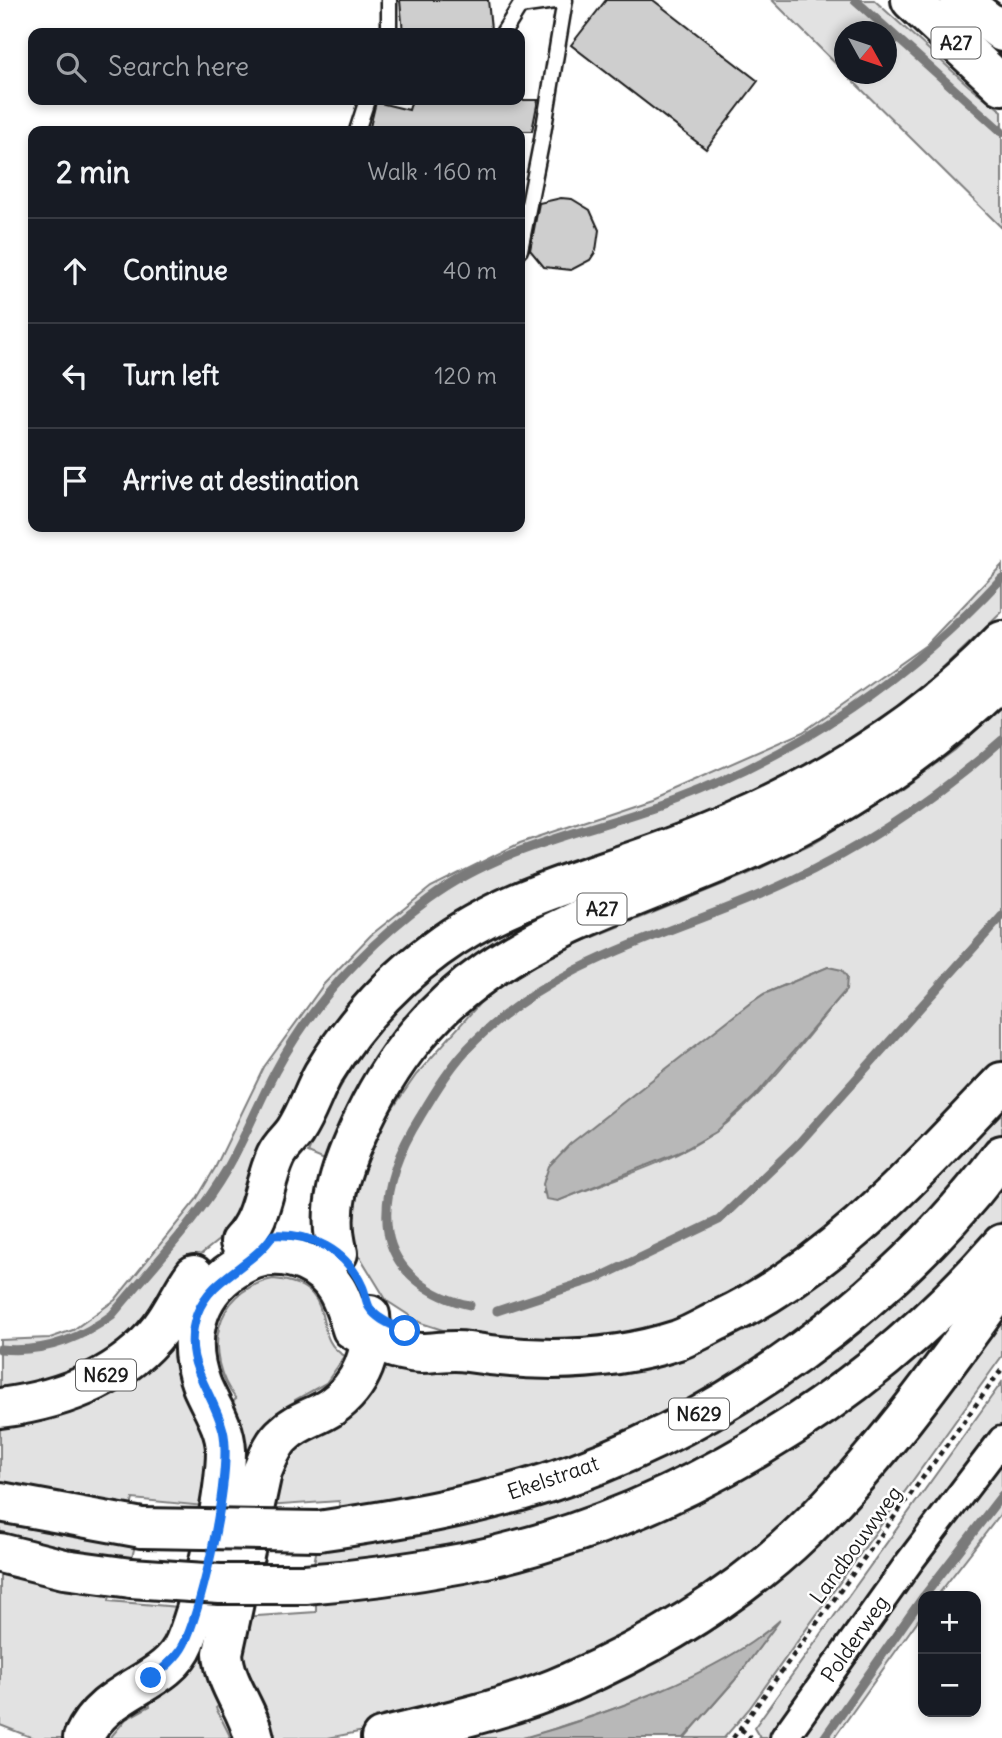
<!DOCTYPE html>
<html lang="en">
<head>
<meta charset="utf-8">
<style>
  body { margin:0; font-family:Delius,sans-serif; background:#20242c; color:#f1f3f6 }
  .controls { position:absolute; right:21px; bottom:21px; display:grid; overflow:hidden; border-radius:14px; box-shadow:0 4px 10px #0003 }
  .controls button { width:63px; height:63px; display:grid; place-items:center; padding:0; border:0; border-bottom:2px solid #363941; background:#171b24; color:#f1f3f6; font:35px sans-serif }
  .compass { position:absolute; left:834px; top:21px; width:63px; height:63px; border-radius:50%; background:#171b24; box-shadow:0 4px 10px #0003; rotate:130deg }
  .stop { position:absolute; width:21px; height:21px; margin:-16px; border:5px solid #1a73e8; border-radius:50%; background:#fff }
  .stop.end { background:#1a73e8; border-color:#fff; box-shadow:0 2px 7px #0008 }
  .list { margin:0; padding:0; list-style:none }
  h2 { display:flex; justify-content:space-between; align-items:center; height:91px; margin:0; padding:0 28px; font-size:30px }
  h2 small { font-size:23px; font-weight:400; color:#9ea1a6 }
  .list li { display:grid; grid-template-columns:46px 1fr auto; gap:21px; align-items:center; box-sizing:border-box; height:105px; padding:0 28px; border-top:2px solid #363941 }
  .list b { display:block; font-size:26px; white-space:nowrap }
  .list em { font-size:23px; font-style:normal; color:#9ea1a6 }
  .icon { flex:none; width:38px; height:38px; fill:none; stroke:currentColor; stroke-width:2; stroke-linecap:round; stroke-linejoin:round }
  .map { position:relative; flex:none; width:1002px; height:1738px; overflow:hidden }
  .search { position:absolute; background:#171b24; box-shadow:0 4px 10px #0003; left:28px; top:28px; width:497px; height:77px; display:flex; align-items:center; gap:18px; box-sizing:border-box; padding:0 24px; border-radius:14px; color:#9ea1a6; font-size:26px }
  .panel { position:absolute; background:#171b24; box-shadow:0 4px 10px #0003; left:28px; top:126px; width:497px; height:406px; border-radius:14px }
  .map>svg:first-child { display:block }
</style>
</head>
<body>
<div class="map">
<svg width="1002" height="1738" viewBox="0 0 1002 1738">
  <rect width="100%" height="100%" fill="#fff"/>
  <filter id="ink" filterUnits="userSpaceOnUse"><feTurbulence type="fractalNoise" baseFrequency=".0143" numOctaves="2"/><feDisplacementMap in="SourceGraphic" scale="14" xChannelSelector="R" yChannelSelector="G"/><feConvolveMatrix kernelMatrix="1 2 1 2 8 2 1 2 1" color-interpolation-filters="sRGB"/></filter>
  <g filter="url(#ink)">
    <!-- green -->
    <g fill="#e2e2e2" stroke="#7f7f7f" stroke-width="2" fill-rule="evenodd">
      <polygon points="772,0 874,0 969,86 1002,111 1002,228 846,74 886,74 886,32 844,32 844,72"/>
      <polygon points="1002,565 1002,612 935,676 896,707 824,755 757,790 695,817 519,882 354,1002 322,1040 284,1110 255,1196 225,1235 195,1259 166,1302 100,1365 0,1397 0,1340 50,1338 73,1330 115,1300 196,1200 215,1168 264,1067 324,984 371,935 431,887 520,843 651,799 803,732 926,645"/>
      <path d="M1002,706V1072L802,1262L674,1322L619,1335L519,1342L452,1333L421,1323L387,1301L357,1252L349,1227L356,1169L379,1128L416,1075L479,1004L515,975L547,956L748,874L813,843L897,792L955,750ZM828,967L842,971L846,990C806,1036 765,1097 715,1132C670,1164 609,1180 558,1201L543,1193L545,1176L749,1004L764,994Z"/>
      <path d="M704,846L506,945L334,1164L308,1153C347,1058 410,976 502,928C522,918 545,910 566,902C612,883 658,865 704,846Z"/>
      <path d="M1002,1096V1135L957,1190L873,1277L727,1385L548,1467L340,1513L339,1501L267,1506L285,1460L383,1354C483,1375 580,1392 680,1356Z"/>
      <path d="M1002,1187V1221L897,1327L788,1410L681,1470L585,1511L466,1545L313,1568L317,1548C592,1521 826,1400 1002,1187Z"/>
      <polygon points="996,1277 789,1532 611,1652 379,1728 328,1738 268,1738 241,1669 244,1617 316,1612 316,1601 627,1530"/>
      <path d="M273,1279C344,1285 307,1337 345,1356L326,1383L295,1400L297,1408L250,1469L239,1466L229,1405L236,1399C202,1355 213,1291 273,1279Z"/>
      <path d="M1002,1306V1356L749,1709L724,1738H684L734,1681L775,1626C720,1671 635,1703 568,1724C553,1729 537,1736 522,1738C489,1738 454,1738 421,1738L702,1620Z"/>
      <polygon points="183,1318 210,1440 204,1506 133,1499 130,1511 0,1485 0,1416"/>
      <polygon points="1002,1382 1002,1427 939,1507 772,1738 760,1738 754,1728"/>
      <polygon points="1002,1454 1002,1512 937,1596 923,1596 923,1613 834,1738 794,1738"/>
      <polygon points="0,1519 36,1528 135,1545 131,1562 51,1549 0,1536"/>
      <polygon points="0,1570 110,1594 109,1601 178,1607 168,1638 70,1738 33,1738 0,1725"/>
      <polygon points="198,1641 209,1643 223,1702 216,1708 231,1738 110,1738 126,1719 150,1706 148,1697"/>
    </g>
    <!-- water -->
    <g fill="#b8b8b8" stroke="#7a7a7a" stroke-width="2">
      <polygon points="828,967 842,970 847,977 846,990 755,1096 716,1132 682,1151 558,1201 546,1199 543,1184 549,1166 570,1144 749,1004 764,994"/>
      <path d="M780,1620L734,1681L684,1738H523C599,1717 723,1673 780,1620Z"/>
    </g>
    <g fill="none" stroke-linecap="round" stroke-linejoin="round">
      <!-- stream -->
      <g stroke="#7a7a7a" stroke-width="9">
        <polyline points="855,0 1002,132"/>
        <path d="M470,1305C433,1298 394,1272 388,1232C382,1191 398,1152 420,1117C436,1090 453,1062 476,1040C561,956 681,932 786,883C865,846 937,798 1002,740"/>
        <polyline points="497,1311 600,1277 719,1220 798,1144 1002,916"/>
        <path d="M0,1349C41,1353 79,1340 112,1315C151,1268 196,1222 227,1169C245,1138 258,1104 275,1072C312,1003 366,946 429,899C502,845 590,832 673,801C799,754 911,676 1002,578"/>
        <polyline points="924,1596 1002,1495"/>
        <polyline points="824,1738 923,1597"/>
      </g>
    </g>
    <!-- building -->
    <g fill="#cecece" stroke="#1c1c1c" stroke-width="2">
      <polygon points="400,0 488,0 491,29 403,33"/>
      <polygon points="606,0 653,0 758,81 706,149 571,45"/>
      <polygon points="412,100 538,100 532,131 369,131 376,102 409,110"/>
      <polygon points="561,198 572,199 590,210 599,230 596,251 590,260 571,270 544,267 530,250 539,203"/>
    </g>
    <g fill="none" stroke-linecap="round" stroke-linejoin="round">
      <defs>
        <g id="lane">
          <polyline points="389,0 389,33"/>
          <polyline points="503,33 520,6 562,0"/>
          <polyline points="357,131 367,100"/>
          <polyline points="520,250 542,139 565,0"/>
        </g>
        <polyline id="street" points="784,1738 910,1561 1002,1440"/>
        <g id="primary">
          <path d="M0,1408C61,1400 121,1379 160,1329C174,1312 181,1292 194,1275"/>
          <polyline points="0,1502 142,1528"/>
          <path d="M318,1531C395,1520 472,1507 547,1483C722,1426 892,1302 1002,1155"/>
          <polyline points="0,1553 64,1569 131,1578"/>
          <path d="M305,1584C358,1580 410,1573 463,1563C669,1521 864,1403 1002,1244"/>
          <path d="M83,1738C105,1687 167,1686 185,1642C203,1597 226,1497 226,1450C225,1426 211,1407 202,1386C185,1342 194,1295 235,1269C257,1254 281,1252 305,1262C336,1276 343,1300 352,1329C371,1341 398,1352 421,1353C438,1353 450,1349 468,1352C538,1363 610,1362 678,1340C692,1335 707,1326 721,1319C833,1266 917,1171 1002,1082"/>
          <path d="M254,1738C248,1708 225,1685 223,1653L262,1472C268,1458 273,1443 284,1434C297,1421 316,1417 331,1407C362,1386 374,1351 370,1315"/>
          <path d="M381,1738C445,1722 510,1709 570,1682C654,1645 739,1594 805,1530C880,1457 941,1371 1002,1287"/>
        </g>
        <g id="highway">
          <polyline points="911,0 1002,85"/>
          <polyline points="960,0 1002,32"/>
          <path d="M240,1242C264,1217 262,1186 276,1156C281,1145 289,1140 295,1131C307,1113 313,1092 323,1074C352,1026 391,982 436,949C506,896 592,878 673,847C794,802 912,737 1002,641"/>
          <path d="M338,1253C326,1211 340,1170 358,1131C450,921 634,916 811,819C881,781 945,734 1002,678"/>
        </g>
      </defs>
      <!-- lane casing -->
      <use href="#lane" stroke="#1c1c1c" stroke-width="19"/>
      <!-- street casing -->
      <use href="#street" stroke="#1c1c1c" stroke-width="32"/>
      <!-- primary casing -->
      <use href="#primary" stroke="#1c1c1c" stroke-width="44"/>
      <!-- highway casing -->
      <use href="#highway" stroke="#1c1c1c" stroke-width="44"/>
      <!-- path -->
      <g stroke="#1c1c1c" stroke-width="4.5" stroke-dasharray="5 5" stroke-linecap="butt">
        <polyline points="741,1729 751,1738"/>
        <polyline points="733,1738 1002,1369"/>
      </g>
      <!-- lane -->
      <use href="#lane" stroke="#fff" stroke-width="14"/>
      <!-- street -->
      <use href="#street" stroke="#fff" stroke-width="26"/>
      <!-- primary -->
      <use href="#primary" stroke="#fff" stroke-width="38"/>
      <!-- highway -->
      <use href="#highway" stroke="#fff" stroke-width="38"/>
      <defs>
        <g id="primary-bridge">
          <polyline points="142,1528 318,1531"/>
          <polyline points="131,1578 220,1584 305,1584"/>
        </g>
      </defs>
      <!-- primary-bridge casing -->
      <use href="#primary-bridge" stroke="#1c1c1c" stroke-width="44" stroke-linecap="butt"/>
      <!-- primary-bridge -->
      <use href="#primary-bridge" stroke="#fff" stroke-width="38"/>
    </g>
  </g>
  <g fill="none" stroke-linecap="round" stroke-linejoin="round" filter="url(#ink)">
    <!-- route -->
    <path stroke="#1a73e8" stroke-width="9" d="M151,1678C163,1669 177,1658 184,1644C203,1606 233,1470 223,1430C212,1388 180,1363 197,1314C211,1276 252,1267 273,1235C311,1233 346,1250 362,1286C365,1292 366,1301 369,1307C377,1320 393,1325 405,1331"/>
  </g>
  <g text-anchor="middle" stroke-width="5" stroke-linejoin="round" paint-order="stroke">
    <!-- shield labels -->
    <g fill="#fff" stroke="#606060" stroke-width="2">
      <rect x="931.5" y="27.5" width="49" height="31" rx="5"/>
      <rect x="577.5" y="893.5" width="49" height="31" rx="5"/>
      <rect x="76" y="1359.5" width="60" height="31" rx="5"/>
      <rect x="669" y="1398.5" width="60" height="31" rx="5"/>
    </g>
    <g font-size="19" font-weight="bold" fill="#1c1c1c">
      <text x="956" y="50">A27</text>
      <text x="602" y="916">A27</text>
      <text x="106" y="1382">N629</text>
      <text x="699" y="1421">N629</text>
    </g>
    <!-- street labels -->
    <g font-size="21" fill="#1c1c1c" stroke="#fff">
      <text transform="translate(553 1478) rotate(-19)" y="7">Ekelstraat</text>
      <text transform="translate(856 1545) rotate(-54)" y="7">Landbouwweg</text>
      <text transform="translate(855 1639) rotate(-55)" y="7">Polderweg</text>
    </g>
  </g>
</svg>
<div class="controls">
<button>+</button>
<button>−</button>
</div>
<svg class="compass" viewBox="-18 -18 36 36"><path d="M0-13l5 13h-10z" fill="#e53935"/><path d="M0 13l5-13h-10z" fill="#9ea1a6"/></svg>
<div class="stop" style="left:405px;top:1331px"></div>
<div class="stop end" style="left:151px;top:1678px"></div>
<div class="search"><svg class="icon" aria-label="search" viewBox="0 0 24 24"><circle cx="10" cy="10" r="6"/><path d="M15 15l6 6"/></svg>Search here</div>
<section class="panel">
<h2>2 min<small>Walk · 160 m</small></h2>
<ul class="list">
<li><svg class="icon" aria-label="ahead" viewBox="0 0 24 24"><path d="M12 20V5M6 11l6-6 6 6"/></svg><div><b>Continue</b></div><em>40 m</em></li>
<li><svg class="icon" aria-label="left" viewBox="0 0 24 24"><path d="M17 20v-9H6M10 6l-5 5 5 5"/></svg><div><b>Turn left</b></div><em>120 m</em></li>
<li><svg class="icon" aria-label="arrive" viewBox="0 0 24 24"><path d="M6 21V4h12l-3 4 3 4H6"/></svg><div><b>Arrive at destination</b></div></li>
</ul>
</section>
</div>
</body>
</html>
